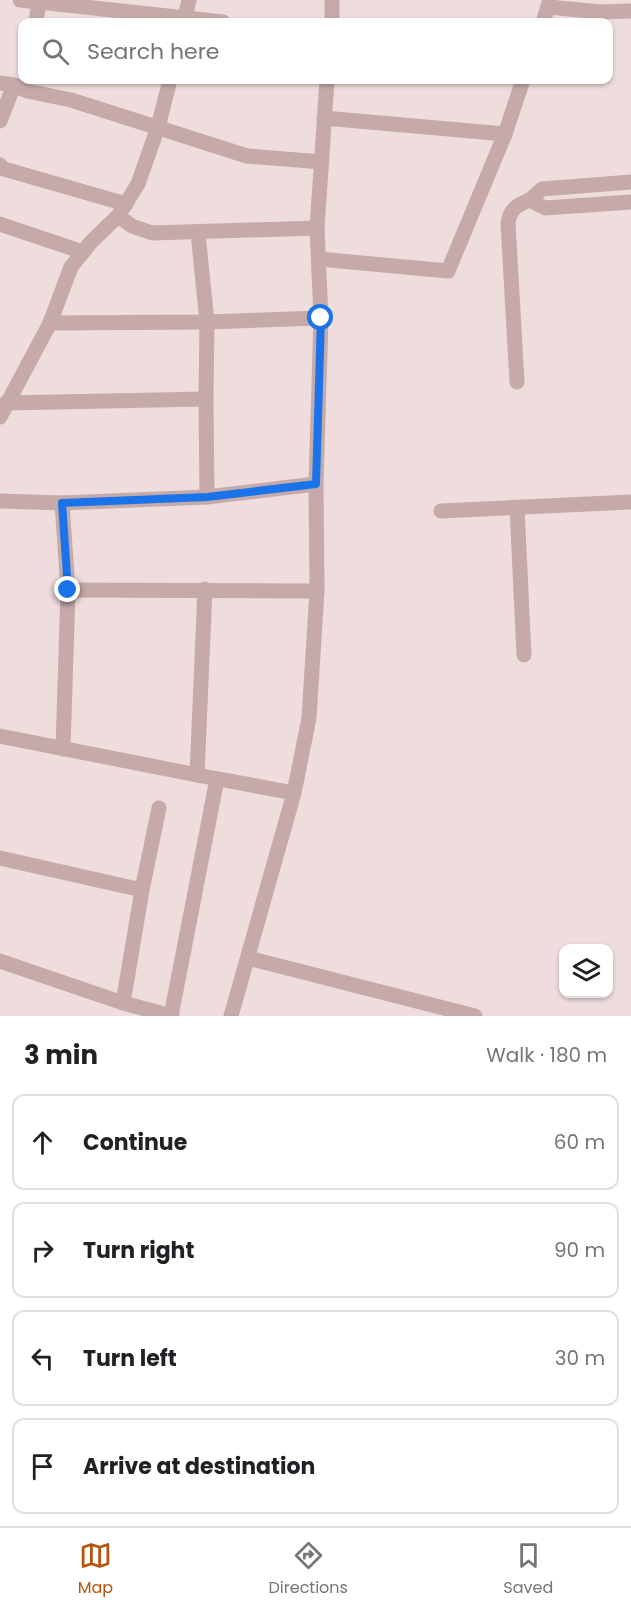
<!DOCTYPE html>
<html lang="en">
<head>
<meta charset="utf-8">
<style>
  body { margin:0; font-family:Poppins,sans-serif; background:#f6f6f6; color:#202124 }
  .controls { position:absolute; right:18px; bottom:18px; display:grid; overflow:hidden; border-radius:12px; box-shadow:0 2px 4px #0004 }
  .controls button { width:54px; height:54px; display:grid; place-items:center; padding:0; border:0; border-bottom:2px solid #e0e0e0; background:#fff; color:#202124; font:30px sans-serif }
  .stop { position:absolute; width:18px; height:18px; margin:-14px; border:4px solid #1a73e8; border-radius:50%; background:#fff }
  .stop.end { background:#1a73e8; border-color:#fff; box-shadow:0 2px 6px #0008 }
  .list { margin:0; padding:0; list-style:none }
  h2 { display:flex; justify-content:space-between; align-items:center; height:78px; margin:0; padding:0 24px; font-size:26px }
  h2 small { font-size:20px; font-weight:400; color:#757577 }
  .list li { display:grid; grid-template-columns:39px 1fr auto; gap:18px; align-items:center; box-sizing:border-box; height:96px; margin:0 12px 12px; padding:0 12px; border:2px solid #e0e0e0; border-radius:12px }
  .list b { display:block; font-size:22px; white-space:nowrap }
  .list em { font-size:20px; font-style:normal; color:#757577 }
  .icon { flex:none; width:33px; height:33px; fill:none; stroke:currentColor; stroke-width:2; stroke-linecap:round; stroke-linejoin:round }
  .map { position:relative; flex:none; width:631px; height:1016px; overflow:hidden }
  .search { position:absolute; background:#fff; box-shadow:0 2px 4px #0004; left:18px; right:18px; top:18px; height:66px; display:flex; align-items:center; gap:15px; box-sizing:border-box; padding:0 21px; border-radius:12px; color:#757577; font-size:22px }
  .sheet { height:510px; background:#fff }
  nav { display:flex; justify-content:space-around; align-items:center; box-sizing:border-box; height:84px; border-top:2px solid #e0e0e0; background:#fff; font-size:16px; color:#757577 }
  nav a { display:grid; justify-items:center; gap:3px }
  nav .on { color:#b45309 }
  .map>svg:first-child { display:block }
</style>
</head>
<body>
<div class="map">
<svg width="631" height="1016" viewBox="0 0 631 1016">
  <rect width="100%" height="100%" fill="#eedddc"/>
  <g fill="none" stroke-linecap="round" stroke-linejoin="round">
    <!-- minor -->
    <g stroke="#c5aaa9" stroke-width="15">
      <polyline points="20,0 223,22"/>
      <polyline points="548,7 601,12 631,11"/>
      <polyline points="36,22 39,2"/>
      <polyline points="184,22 189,0"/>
      <polyline points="543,22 550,0"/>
      <polyline points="0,83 14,85 27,91 71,100 247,156 322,162"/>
      <polyline points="324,118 505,134"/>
      <polyline points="0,121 14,85"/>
      <polyline points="0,165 4,169 126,204"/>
      <polyline points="631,182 542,189 530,200 545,208 631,202"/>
      <polyline points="118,216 132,226 152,233 317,228"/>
      <polyline points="0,224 83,252"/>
      <polyline points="198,233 207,322 206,399 207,497"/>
      <polyline points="319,259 448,271 505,134 523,80"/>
      <polyline points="50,323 207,322 321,318"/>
      <path d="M517,382L508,223C510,209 517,205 530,200"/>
      <polyline points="6,403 206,399"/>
      <polyline points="0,417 50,323 71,267 91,242 118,216 138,184 158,127 170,80"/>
      <polyline points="0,501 62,503 207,497 316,484"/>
      <polyline points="62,503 68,590 63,749"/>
      <polyline points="517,508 524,655"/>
      <polyline points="441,511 631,502"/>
      <polyline points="68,590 317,591"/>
      <polyline points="0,736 197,775 294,793"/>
      <polyline points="197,775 205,589"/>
      <polyline points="159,808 142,890 123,1003 172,1016"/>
      <polyline points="0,858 142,890"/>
      <polyline points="248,958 475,1016"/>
      <polyline points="0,961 123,1003"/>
      <polyline points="171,1016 217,779"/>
    </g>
    <!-- tertiary -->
    <g stroke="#c5aaa9" stroke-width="15">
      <polyline points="332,22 332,0"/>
      <polyline points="231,1016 294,793 309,718 317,591 316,484 321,318 317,228 327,80"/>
    </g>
  </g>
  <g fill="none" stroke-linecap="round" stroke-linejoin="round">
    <!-- route -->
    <polyline stroke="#1a73e8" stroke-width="8" points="68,590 62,503 207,497 316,484 321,318"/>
  </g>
</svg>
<div class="controls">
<button><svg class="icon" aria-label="layers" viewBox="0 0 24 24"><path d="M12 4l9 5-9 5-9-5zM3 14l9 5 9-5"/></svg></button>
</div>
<div class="stop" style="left:321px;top:318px"></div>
<div class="stop end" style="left:68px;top:590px"></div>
<div class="search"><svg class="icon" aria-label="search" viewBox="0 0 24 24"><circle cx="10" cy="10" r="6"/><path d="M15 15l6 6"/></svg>Search here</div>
</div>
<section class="sheet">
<h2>3 min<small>Walk · 180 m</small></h2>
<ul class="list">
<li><svg class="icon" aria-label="ahead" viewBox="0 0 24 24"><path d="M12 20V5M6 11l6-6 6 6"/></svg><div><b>Continue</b></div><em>60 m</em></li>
<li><svg class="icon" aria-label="right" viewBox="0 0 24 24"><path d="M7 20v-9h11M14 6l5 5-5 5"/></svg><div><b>Turn right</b></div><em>90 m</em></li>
<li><svg class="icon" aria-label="left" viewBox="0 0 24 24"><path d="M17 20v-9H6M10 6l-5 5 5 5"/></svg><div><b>Turn left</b></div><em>30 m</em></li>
<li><svg class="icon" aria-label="arrive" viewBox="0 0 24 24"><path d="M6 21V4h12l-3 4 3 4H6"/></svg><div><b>Arrive at destination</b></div></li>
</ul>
</section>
<nav>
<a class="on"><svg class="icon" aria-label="map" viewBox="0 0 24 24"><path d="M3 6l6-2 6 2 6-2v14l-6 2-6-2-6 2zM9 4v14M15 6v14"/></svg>Map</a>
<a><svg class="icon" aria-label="directions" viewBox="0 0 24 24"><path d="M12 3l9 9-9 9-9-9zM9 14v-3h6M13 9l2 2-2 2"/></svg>Directions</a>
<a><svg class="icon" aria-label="saved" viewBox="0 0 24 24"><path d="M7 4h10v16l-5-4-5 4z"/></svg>Saved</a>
</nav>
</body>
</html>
